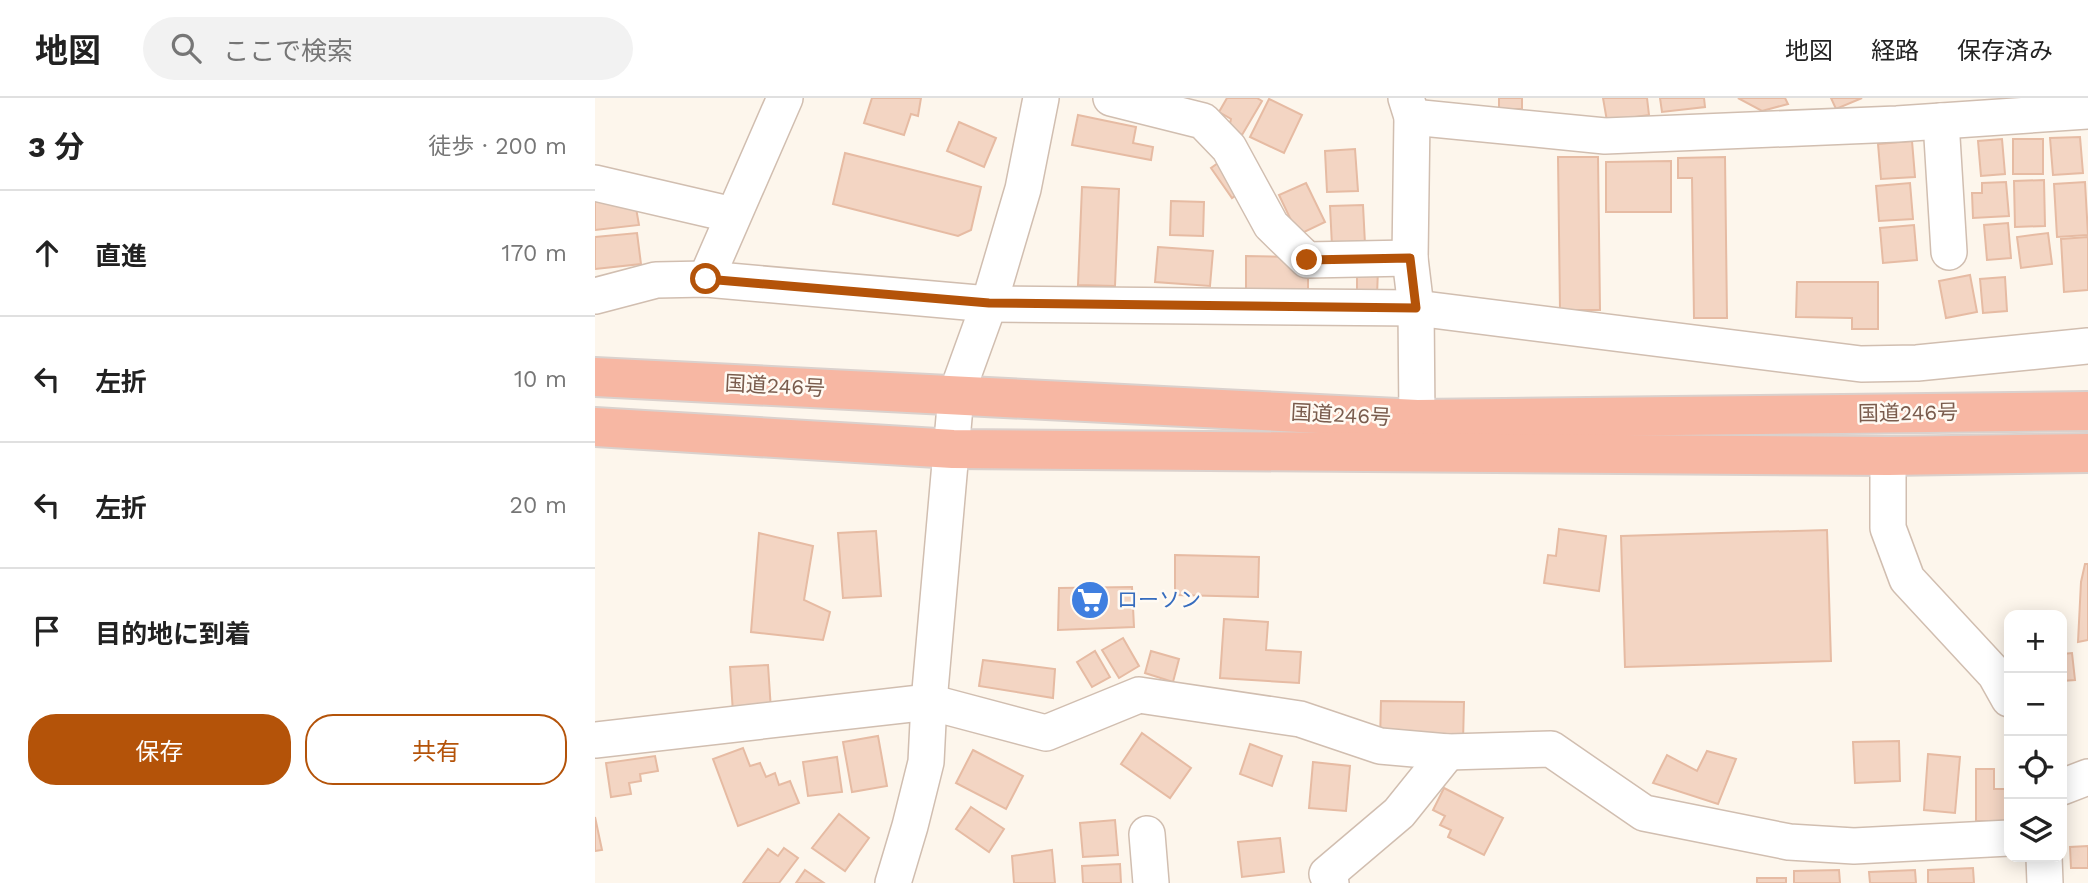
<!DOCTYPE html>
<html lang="ja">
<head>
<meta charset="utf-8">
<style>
  body { margin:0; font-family:"Work Sans","Noto Sans JP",sans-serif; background:#f2f2f2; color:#222 }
  .controls { position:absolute; right:21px; bottom:21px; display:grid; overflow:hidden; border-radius:14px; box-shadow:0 4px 18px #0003 }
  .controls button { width:63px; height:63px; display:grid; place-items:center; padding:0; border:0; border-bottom:2px solid #e0e0e0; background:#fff; color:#222; font:35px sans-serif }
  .stop { position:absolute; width:21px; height:21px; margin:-16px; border:5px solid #b45309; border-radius:50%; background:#fff }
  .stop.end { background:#b45309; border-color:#fff; box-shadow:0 2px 7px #0008 }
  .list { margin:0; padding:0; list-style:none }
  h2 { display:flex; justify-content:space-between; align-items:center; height:91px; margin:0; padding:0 28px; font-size:30px }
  h2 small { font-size:23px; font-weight:400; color:#767676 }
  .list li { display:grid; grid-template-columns:46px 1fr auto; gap:21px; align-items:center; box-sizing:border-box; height:126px; padding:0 28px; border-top:2px solid #e0e0e0 }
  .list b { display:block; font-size:26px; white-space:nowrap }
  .list em { font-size:23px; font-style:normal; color:#767676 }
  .actions { display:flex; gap:14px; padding:21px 28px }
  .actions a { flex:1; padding:16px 0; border:2px solid #b45309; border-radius:28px; text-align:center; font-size:24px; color:#b45309 }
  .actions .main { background:#b45309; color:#fff }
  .icon { flex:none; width:38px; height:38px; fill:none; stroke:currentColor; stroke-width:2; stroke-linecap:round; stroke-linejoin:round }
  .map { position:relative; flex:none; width:1493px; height:785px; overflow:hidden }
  header { display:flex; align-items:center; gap:42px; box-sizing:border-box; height:98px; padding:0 35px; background:#fff; border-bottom:2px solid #e0e0e0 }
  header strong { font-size:33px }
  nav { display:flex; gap:38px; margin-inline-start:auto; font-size:24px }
  .search { width:490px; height:63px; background:#f2f2f2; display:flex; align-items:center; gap:18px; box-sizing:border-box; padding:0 24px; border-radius:38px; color:#767676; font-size:26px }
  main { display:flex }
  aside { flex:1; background:#fff }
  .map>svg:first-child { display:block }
</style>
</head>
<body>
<header>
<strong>地図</strong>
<div class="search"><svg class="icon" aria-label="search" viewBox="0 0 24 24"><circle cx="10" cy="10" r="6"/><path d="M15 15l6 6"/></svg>ここで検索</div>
<nav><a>地図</a><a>経路</a><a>保存済み</a></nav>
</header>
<main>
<aside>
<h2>3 分<small>徒歩 · 200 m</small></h2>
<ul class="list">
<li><svg class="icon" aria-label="ahead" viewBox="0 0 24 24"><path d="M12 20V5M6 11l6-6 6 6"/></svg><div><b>直進</b></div><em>170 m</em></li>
<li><svg class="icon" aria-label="left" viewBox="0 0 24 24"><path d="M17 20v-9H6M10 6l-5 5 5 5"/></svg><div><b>左折</b></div><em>10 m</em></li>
<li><svg class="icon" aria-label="left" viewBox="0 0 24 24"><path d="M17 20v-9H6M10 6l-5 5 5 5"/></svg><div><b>左折</b></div><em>20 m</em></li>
<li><svg class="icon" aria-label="arrive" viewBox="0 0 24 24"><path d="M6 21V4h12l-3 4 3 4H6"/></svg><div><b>目的地に到着</b></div></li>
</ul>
<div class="actions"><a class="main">保存</a><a>共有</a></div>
</aside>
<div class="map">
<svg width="1493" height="785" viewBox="0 0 1493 785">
  <rect width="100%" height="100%" fill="#fdf6ec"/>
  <!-- building -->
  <g fill="#f3d5c3" stroke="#e6bba3" stroke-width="2">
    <polygon points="277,0 326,0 323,18 316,16 309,37 269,25"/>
    <polygon points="632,0 662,0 667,3 647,37 634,30 636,21 624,14"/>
    <rect x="904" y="0" width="23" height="11"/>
    <polygon points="1008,0 1052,0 1054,17 1012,23"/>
    <polygon points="1065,0 1109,0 1110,9 1067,14"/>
    <polygon points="1143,0 1190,0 1193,6 1167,13"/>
    <polygon points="1236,0 1267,0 1241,11"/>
    <polygon points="674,1 707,17 689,55 655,39"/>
    <polygon points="483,17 541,29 538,45 558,49 556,62 477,47"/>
    <polygon points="364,24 401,40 389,69 352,53"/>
    <polygon points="1485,39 1488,75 1458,77 1455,40"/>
    <polygon points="1407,41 1410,76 1386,78 1383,43"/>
    <rect x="1418" y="41" width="30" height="35"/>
    <polygon points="1317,43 1320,79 1286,81 1283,46"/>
    <polygon points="760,51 763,93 732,94 730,53"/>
    <polygon points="250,55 386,89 376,132 363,138 238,106"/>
    <polygon points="633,58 653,89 637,100 616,70"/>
    <polygon points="963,59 1003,59 1005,212 965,212"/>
    <polygon points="1130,59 1132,220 1099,220 1097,80 1083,80 1083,60"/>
    <polygon points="1076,63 1076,114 1011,114 1011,64"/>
    <polygon points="1449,82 1450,128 1420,129 1419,83"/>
    <polygon points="1411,84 1414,118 1378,120 1377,95 1387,95 1387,85"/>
    <polygon points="1490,84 1493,137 1462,139 1459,86"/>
    <polygon points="711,85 730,124 703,137 684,97"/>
    <polygon points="1315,85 1318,121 1284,123 1281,88"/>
    <polygon points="487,89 524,91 520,188 483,187"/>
    <polygon points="0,102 41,110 44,127 0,132"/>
    <polygon points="576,103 609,104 608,138 575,137"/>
    <polygon points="768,107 770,146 737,148 735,108"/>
    <polygon points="1413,125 1416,160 1392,162 1389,127"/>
    <polygon points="1319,127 1322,162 1288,165 1285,130"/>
    <polygon points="42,135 46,166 0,171 0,139"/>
    <polygon points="1453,135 1457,166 1426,170 1422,139"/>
    <polygon points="1493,139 1493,192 1469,194 1466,141"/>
    <polygon points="563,149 618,153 615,188 560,184"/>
    <polygon points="651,158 700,159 713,170 713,196 651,195"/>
    <polygon points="762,171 783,171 782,198 762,198"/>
    <polygon points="1375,177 1382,214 1351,220 1344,183"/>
    <polygon points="1410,179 1412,213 1388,215 1385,181"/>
    <polygon points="1202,184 1283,184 1283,231 1257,231 1257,220 1201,219"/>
    <polygon points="964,431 1011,438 1004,493 949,485 953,457 961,458"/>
    <polygon points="1232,432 1236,563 1030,569 1026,438"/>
    <polygon points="281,433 286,498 248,500 243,435"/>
    <polygon points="164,435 218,448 209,502 235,514 228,542 156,534"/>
    <polygon points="580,457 664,459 663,499 580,497"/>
    <polygon points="1490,466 1493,466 1493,542 1483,544 1486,484"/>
    <polygon points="537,489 539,529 463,532 464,490"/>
    <polygon points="629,521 673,524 671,552 706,554 704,585 625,580"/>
    <polygon points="528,540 544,568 524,580 507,552"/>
    <polygon points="500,553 515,579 497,589 482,564"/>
    <polygon points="556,553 584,561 578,584 550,575"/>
    <polygon points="1477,555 1480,582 1467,583 1467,556"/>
    <polygon points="388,562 460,571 458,600 384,588"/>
    <polygon points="173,567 176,612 138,615 135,569"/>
    <polygon points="786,603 869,604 868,644 785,642"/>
    <polygon points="547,635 596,670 575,700 526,666"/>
    <polygon points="283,638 292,688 257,694 248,644"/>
    <polygon points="1304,643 1305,683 1260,685 1258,644"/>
    <polygon points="655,646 687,658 677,688 645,676"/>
    <polygon points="148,650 155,668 165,665 171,679 180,675 184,687 195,683 204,705 143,728 118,661"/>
    <polygon points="378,652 428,678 411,711 361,685"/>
    <polygon points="1112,653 1141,661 1123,706 1058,685 1072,657 1102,673"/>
    <polygon points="1333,656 1365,659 1360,715 1329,712"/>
    <polygon points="60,658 63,673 45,676 46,683 34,685 36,696 16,699 11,665"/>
    <polygon points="242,659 247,694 213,698 208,664"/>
    <polygon points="718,664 755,668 751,713 714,710"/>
    <polygon points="1381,671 1399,671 1399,691 1412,691 1412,723 1381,723"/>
    <polygon points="849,690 908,720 889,757 853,739 856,732 845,727 850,718 838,712"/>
    <polygon points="376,709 409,731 394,754 361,731"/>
    <polygon points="244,716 274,740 250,773 217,750"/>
    <polygon points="0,719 7,752 0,753"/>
    <polygon points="520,722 523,757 488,759 485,725"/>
    <polygon points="685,740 689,774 647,779 643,744"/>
    <polygon points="1493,748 1493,770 1476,770 1475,749"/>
    <polygon points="189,750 203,760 184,785 148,785 173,751 183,758"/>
    <polygon points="457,752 460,785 419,785 417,758"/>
    <polygon points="525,766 526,785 488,785 487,768"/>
    <polygon points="1378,770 1379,785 1333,785 1333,772"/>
    <polygon points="210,772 229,785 201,785"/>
    <polygon points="1244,772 1245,785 1199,785 1199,773"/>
    <polygon points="1320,772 1321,785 1275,785 1274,774"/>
    <rect x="1162" y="780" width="29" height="5"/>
  </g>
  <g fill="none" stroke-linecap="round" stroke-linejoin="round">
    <defs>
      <g id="minor">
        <polyline points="516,0 608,23 634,50 676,127 712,162 815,160"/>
        <polyline points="811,0 817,19 815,160 821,210 822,321"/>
        <polyline points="817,19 1010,38 1302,26 1493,13"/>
        <polyline points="1346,23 1354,154"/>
        <polyline points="0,85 138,117"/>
        <polyline points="111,181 190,0"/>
        <polyline points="0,198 61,182 111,181 394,206 821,210 1266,266 1322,265 1493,248"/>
        <polyline points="1293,358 1293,430 1312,481 1400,576 1414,601"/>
        <polyline points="0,642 334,604 451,635 544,597 705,621 785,648 853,654 956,651 1049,715 1194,744 1259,748 1414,740"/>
        <polyline points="1467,689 1493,679"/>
        <polyline points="552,736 556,785"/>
        <polyline points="1449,759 1450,785"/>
        <polyline points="298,785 315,728 331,664 334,604 361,297 394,206 428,91 446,0"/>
        <polyline points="736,785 732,776 804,715 853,654"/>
      </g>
      <g id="highway">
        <polyline points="0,279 822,321 1493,313"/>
        <polyline points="0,329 358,351 1293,358 1493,355"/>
      </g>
    </defs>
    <!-- minor casing -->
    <use href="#minor" stroke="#d1beb0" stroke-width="38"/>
    <!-- highway casing -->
    <use href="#highway" stroke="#dad1cd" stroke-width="42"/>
    <!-- minor -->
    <use href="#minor" stroke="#fff" stroke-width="35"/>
    <!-- highway -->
    <use href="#highway" stroke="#f7b7a3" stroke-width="38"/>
  </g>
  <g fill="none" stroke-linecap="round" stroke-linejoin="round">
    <!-- route -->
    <polyline stroke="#b45309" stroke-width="9" points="111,181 394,205 821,210 815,160 712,162"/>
  </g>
  <!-- icons -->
  <defs>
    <symbol id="supermarket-disc" viewBox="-11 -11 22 22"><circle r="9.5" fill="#3f7fe0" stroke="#fffaf3"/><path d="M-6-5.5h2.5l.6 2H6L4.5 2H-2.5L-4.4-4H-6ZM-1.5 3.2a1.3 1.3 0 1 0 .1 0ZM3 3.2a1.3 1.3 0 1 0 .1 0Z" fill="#fff"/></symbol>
  </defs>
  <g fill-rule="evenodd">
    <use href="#supermarket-disc" x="473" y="480" width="44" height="44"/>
  </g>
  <g text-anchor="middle" stroke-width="5" stroke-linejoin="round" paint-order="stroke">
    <!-- street labels -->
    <g font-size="21" fill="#7a5c4d" stroke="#fffaf3">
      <text transform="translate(180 288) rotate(3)" y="7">国道246号</text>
      <text transform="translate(1313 315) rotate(-1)" y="7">国道246号</text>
      <text transform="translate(746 317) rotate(3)" y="7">国道246号</text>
    </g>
    <!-- shop labels -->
    <g font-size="21" fill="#366cbe" stroke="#fffaf3" text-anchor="start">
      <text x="522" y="509">ローソン</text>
    </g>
  </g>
</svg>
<div class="controls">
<button>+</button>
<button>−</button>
<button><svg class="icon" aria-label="locate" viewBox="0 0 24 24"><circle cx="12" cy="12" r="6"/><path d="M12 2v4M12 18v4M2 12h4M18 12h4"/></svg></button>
<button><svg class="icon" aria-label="layers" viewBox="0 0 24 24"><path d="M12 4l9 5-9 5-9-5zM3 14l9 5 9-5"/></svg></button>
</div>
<div class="stop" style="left:111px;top:181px"></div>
<div class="stop end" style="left:712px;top:162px"></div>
</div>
</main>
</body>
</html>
